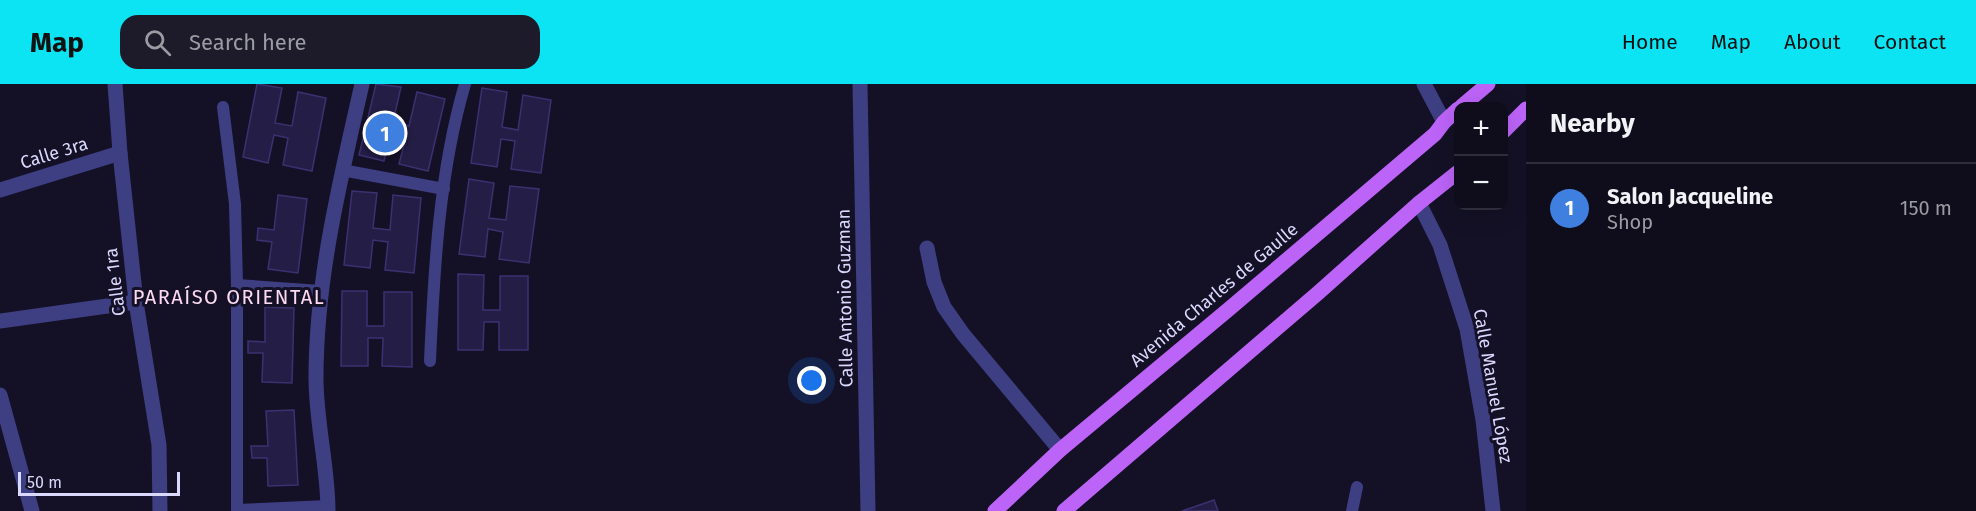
<!DOCTYPE html>
<html lang="en">
<head>
<meta charset="utf-8">
<style>
  body { margin:0; font-family:"Fira Sans",sans-serif; background:#1d1b29; color:#f1f3f6 }
  .controls { position:absolute; right:18px; top:18px; display:grid; overflow:hidden; border-radius:12px; box-shadow:0 6px 24px #0002 }
  .controls button { width:54px; height:54px; display:grid; place-items:center; padding:0; border:0; border-bottom:2px solid #2f2d3b; background:#0f0d1c; color:#f1f3f6; font:30px sans-serif }
  .scale { position:absolute; left:18px; bottom:15px; width:162px; box-sizing:border-box; padding-left:6px; border:3px solid #dbd8fd; border-top:0; font-size:16px; line-height:21px; white-space:nowrap; color:#dbd8fd; -webkit-text-stroke:4px #141126; paint-order:stroke }
  .you { position:absolute; left:812px; top:297px; width:21px; height:21px; margin:-15px; border:4px solid #fff; border-radius:50%; background:#1a73e8; box-shadow:0 0 0 9px #1a73e833 }
  .badge { display:grid; place-items:center; width:39px; height:39px; border-radius:50%; background:#0de4f3; color:#fff; font-size:20px; font-weight:700 }
  .pin { position:absolute; translate:-50% -50%; border:3px solid #fff; box-shadow:0 2px 6px #0006 }
  .list { margin:0; padding:0; list-style:none }
  h2 { display:flex; justify-content:space-between; align-items:center; height:78px; margin:0; padding:0 24px; font-size:26px }
  h2 small { font-size:20px; font-weight:400; color:#9b9ca3 }
  .list li { display:grid; grid-template-columns:39px 1fr auto; gap:18px; align-items:center; box-sizing:border-box; height:90px; padding:0 24px; border-top:2px solid #2f2d3b }
  .list b { display:block; font-size:22px; white-space:nowrap }
  .list p { margin:0; font-size:20px; white-space:nowrap; color:#9b9ca3 }
  .list em { font-size:20px; font-style:normal; color:#9b9ca3 }
  .icon { flex:none; width:33px; height:33px; fill:none; stroke:currentColor; stroke-width:2; stroke-linecap:round; stroke-linejoin:round }
  .map { position:relative; flex:none; width:1526px; height:427px; overflow:hidden }
  header { display:flex; align-items:center; gap:36px; box-sizing:border-box; height:84px; padding:0 30px; background:#0de4f3; color:#111 }
  header strong { font-size:28px }
  nav { display:flex; gap:33px; margin-inline-start:auto; font-size:21px }
  .search { width:420px; height:54px; background:#1d1b29; display:flex; align-items:center; gap:15px; box-sizing:border-box; padding:0 21px; border-radius:18px; color:#9b9ca3; font-size:22px }
  main { display:flex }
  aside { flex:1; background:#0f0d1c }
  .map>svg:first-child { display:block }
</style>
</head>
<body>
<header>
<strong>Map</strong>
<div class="search"><svg class="icon" aria-label="search" viewBox="0 0 24 24"><circle cx="10" cy="10" r="6"/><path d="M15 15l6 6"/></svg>Search here</div>
<nav><a>Home</a><a>Map</a><a>About</a><a>Contact</a></nav>
</header>
<main>
<div class="map">
<svg width="1526" height="427" viewBox="0 0 1526 427">
  <rect width="100%" height="100%" fill="#141126"/>
  <!-- building -->
  <g fill="#241e46" stroke="#3b3171" stroke-width="1.5">
    <polygon points="257,0 282,4 275,39 292,42 298,8 326,14 312,87 283,81 288,54 274,51 268,79 243,73"/>
    <polygon points="376,0 401,3 393,38 409,42 417,8 445,15 428,87 399,80 406,53 391,50 384,77 359,71"/>
    <polygon points="482,4 507,8 502,43 518,46 523,11 551,16 541,89 511,85 515,57 501,55 497,83 471,79"/>
    <polygon points="469,95 494,99 489,134 506,136 510,102 539,105 529,179 499,175 503,148 488,145 485,173 459,170"/>
    <polygon points="352,107 377,109 373,144 390,146 393,111 421,114 414,189 385,186 388,158 373,156 370,184 344,181"/>
    <polygon points="278,111 307,115 298,189 268,185 272,158 257,156 258,144 274,146"/>
    <polygon points="458,190 484,191 483,226 500,226 500,192 528,192 528,266 499,266 499,238 484,238 483,266 458,266"/>
    <polygon points="342,207 367,207 367,242 384,242 384,208 412,208 412,283 382,282 383,254 368,254 368,282 341,282"/>
    <polygon points="265,223 294,224 292,299 262,298 263,269 248,269 248,257 265,258"/>
    <polygon points="294,326 298,401 268,402 267,374 252,374 251,362 268,362 266,327"/>
    <polygon points="1214,416 1218,427 1182,427"/>
  </g>
  <g fill="none" stroke-linecap="round" stroke-linejoin="round">
    <!-- lane -->
    <g stroke="#3e3e83" stroke-width="12">
      <polyline points="223,23 235,120 237,201 237,426 328,422"/>
      <polyline points="342,86 444,105"/>
      <polyline points="237,201 320,207"/>
      <path d="M430,277C434,186 439,88 465,0"/>
      <polyline points="1352,427 1357,403"/>
    </g>
    <!-- street -->
    <g stroke="#3e3e83" stroke-width="15">
      <polyline points="115,0 120,69 136,218 159,361 160,427"/>
      <polyline points="860,0 868,427"/>
      <polyline points="1424,0 1444,38"/>
      <polyline points="0,106 120,69"/>
      <polyline points="1419,119 1440,161 1467,245 1483,336 1493,427"/>
      <polyline points="927,164 934,198 944,223 963,250 1060,366"/>
      <polyline points="0,237 136,218"/>
      <polyline points="0,311 32,427"/>
      <path d="M328,427C328,383 316,339 316,294C316,194 340,97 362,0"/>
    </g>
    <!-- primary -->
    <g stroke="#bc64f8" stroke-width="15">
      <polyline points="1462,22 1488,0"/>
      <polyline points="1504,47 1526,25"/>
      <polyline points="995,427 1060,366 1229,225 1435,50 1444,38 1458,25"/>
      <polyline points="1064,427 1318,209 1419,119 1458,88"/>
    </g>
  </g>
  <g text-anchor="middle" stroke-width="6" stroke-linejoin="round" paint-order="stroke">
    <!-- street labels -->
    <g font-size="18" fill="#dbd8fd" stroke="#141126">
      <text transform="translate(54 69) rotate(-17)" y="6">Calle 3ra</text>
      <text transform="translate(115 198) rotate(-97)" y="6">Calle 1ra</text>
      <text transform="translate(1214 211) rotate(-40)" y="6">Avenida Charles de Gaulle</text>
      <text transform="translate(845 214) rotate(-91)" y="6">Calle Antonio Guzman</text>
      <text transform="translate(1493 302) rotate(80)" y="6">Calle Manuel López</text>
    </g>
    <!-- neighbourhood labels -->
    <g font-size="20" letter-spacing="1.5" fill="#fddaf1" stroke="#141126">
      <text x="229" y="220">PARAÍSO ORIENTAL</text>
    </g>
  </g>
</svg>
<div class="controls">
<button>+</button>
<button>−</button>
</div>
<div class="scale">50 m</div>
<div class="you"></div>
<div class="pin badge" style="left:385px;top:49px;background:#3f7fe0">1</div>
</div>
<aside>
<h2>Nearby<small></small></h2>
<ul class="list">
<li><span class="badge" style="background:#3f7fe0">1</span><div><b>Salon Jacqueline</b><p>Shop</p></div><em>150 m</em></li>
</ul>
</aside>
</main>
</body>
</html>
